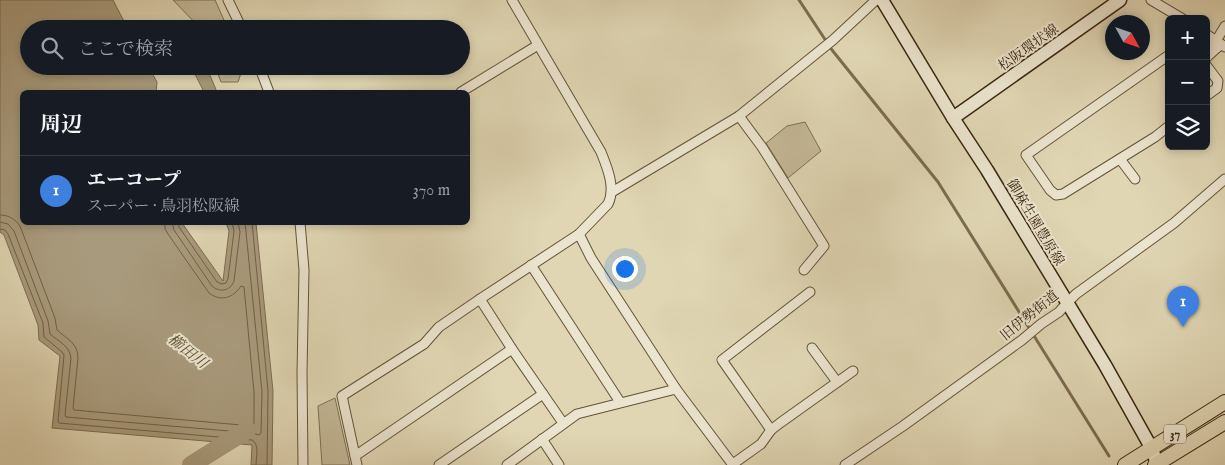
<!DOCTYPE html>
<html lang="ja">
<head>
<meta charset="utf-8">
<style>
  body { margin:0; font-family:"IM FELL English","Noto Serif JP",serif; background:#20242c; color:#f1f3f6 }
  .controls { position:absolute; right:15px; top:15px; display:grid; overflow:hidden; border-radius:8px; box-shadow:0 2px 8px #0003 }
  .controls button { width:45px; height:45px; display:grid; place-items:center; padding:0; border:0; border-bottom:1px solid #363941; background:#171b24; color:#f1f3f6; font:25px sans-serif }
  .compass { position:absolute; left:1105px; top:15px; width:45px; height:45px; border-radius:50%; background:#171b24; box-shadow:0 2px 8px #0003; rotate:130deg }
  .you { position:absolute; left:624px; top:268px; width:18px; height:18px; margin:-12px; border:4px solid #fff; border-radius:50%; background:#1a73e8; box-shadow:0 0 0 8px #1a73e833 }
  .badge { display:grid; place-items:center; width:32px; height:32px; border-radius:50%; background:#c59692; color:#fff; font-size:16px; font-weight:700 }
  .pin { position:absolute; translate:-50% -41px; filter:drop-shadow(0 1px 2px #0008) }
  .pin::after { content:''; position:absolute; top:26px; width:18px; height:15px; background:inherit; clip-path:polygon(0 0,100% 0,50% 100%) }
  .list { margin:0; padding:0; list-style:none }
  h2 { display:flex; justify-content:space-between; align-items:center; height:65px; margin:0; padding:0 20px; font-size:21px }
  h2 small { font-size:16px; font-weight:400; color:#9ea1a6 }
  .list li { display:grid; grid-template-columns:32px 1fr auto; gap:15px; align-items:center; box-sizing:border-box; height:70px; padding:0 20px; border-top:1px solid #363941 }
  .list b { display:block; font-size:19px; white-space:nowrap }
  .list p { margin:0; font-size:16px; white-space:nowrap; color:#9ea1a6 }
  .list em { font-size:16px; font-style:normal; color:#9ea1a6 }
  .icon { flex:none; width:28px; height:28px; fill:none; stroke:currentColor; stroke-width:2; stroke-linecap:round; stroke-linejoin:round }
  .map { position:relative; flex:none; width:1225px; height:465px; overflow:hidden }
  .search { position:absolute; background:#171b24; box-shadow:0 2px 8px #0003; left:20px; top:20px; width:450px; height:55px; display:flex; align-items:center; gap:12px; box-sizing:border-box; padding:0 18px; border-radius:28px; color:#9ea1a6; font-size:19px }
  .panel { position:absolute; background:#171b24; box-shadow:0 2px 8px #0003; left:20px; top:90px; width:450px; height:135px; border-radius:8px }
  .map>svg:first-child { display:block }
</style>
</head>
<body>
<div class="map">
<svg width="1225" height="465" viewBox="0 0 1225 465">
  <rect width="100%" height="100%" fill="#e0d6b4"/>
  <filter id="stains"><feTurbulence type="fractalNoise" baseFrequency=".004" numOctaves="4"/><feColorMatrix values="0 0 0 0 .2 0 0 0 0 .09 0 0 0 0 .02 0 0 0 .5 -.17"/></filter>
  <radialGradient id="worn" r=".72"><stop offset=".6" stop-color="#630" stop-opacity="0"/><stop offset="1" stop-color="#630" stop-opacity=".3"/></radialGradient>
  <!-- green -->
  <g fill="#c4b898" stroke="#7f7054">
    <polygon points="173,0 215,0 228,29 201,29"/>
    <polygon points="215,66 243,66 243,67 238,82 221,82"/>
    <polygon points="805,122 821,151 788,178 766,143 787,126"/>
    <polygon points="335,398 350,465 322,465 318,406"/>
  </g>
  <!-- water -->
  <g fill="#a89a7c" stroke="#7c6c50">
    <polygon points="0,0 113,0 128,29 29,29 29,66 148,66 157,82 156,92 22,92 22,222 182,223 223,281 229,231 226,223 256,223 273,391 272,465 251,465 252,445 52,428 60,356 39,340 38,325 4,235 0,232"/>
    <polygon points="191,66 206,66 217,92 204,92"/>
  </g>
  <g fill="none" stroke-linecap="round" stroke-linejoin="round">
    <!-- shore -->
    <g stroke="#716046" stroke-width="1">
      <path d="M0,215C9,215 15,219 20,226L55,318L57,330C67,339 78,343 78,358L73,408L74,410L252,426L254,423V392L244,287L241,286C233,298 221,302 209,293L168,234L165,229V222"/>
      <path d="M0,222L8,224L14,231L48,321L50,334C58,341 70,346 71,358L65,415L66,417L252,433L259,435L261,433L262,392L245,222"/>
      <path d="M172,222L174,230L212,286C220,293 230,291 234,281L240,232L238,222"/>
      <polyline points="179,222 179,227 217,282 222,284 226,283 228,279 234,231 232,222"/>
      <polyline points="252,222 268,391 267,465"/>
      <path d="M0,229L5,230L8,234L43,323L44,337L62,352L64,355L58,421L59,423L252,440C260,445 256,457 256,465"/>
    </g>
    <!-- stream -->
    <polyline stroke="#7c6c50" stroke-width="3" points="799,0 832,50 938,182 1109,456"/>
    <!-- river -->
    <polyline stroke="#a89a7c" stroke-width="18" points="191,465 247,430"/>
    <defs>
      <g id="minor">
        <polyline points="228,0 242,29"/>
        <polyline points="1151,0 1183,19"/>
        <polyline points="1206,34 1225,47"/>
        <polyline points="1216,41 1225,26"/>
        <polyline points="1206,44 1217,48"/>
        <polyline points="1169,55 1026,155 1050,190 1056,195 1063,194 1155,137 1169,126"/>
        <polyline points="1206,58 1221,44"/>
        <polyline points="1206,65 1218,81 1217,88 1206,96"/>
        <polyline points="259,66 269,92"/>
        <polyline points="461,92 538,45"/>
        <polyline points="739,116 762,147 824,246 804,270"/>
        <polyline points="1120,159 1135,179"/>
        <polyline points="612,192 739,116 833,40 876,0"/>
        <polyline points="300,222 304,270 302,373 303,465"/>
        <polyline points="579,234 591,258 676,389 733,465"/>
        <polyline points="531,265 620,402"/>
        <polyline points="480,299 512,349 563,423"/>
        <polyline points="812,348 837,382"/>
        <polyline points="771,430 722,360 810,292"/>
        <polyline points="542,439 559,465"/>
        <polyline points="355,456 512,349"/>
        <polyline points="733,464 761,444 771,430 780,423 853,371"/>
        <path d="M357,465L342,396L424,344L439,327L480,299L579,234L608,204C616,188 607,167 601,152L512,0"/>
        <polyline points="439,465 543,394"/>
        <polyline points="507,465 577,414 676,389"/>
        <polyline points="845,465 903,426 1022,340 1041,324 1059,312 1067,303 1076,294 1174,223 1225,179"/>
      </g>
      <g id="secondary">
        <polyline points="882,0 953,118 987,170 1105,365 1152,449 1157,464"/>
        <polyline points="953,118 1120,0"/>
      </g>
      <g id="primary">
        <polyline points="1125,465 1225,402"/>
        <polyline points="1155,465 1225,422"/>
      </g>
    </defs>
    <!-- minor casing -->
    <use href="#minor" stroke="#645338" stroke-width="11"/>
    <!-- secondary casing -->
    <use href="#secondary" stroke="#3a270f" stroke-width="15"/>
    <!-- primary casing -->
    <use href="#primary" stroke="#3a270f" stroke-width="16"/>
    <!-- minor -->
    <use href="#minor" stroke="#ebe4ce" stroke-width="9"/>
    <!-- secondary -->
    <use href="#secondary" stroke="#ebe4ce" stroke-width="12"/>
    <!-- primary -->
    <use href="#primary" stroke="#e0d6b4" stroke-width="14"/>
  </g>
  <g text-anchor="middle" stroke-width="4" stroke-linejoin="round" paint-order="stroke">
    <!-- shield labels -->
    <rect fill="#ebe4ce" stroke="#6f6048" stroke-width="1" x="1164" y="424.5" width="22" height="19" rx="4"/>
    <g font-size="12" font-weight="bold" fill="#3a270f">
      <text x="1175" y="438">37</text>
    </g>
    <!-- street labels -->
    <g font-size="14" fill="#3a270f" stroke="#ebe4ce">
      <text transform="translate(1028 47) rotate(-35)" y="5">松阪環状線</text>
      <text transform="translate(1036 222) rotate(59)" y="5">御麻生園豊原線</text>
      <text transform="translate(1029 315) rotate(-39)" y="5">旧伊勢街道</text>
    </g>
    <!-- water labels -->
    <g font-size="15" font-style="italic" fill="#5b4a30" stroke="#ebe4ce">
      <text transform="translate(188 351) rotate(39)" y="5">櫛田川</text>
    </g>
  </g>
  <rect width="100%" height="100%" filter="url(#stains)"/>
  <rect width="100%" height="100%" fill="url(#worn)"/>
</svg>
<div class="controls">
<button>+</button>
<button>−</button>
<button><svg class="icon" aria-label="layers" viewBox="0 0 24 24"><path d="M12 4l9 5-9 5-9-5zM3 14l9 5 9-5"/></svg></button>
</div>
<svg class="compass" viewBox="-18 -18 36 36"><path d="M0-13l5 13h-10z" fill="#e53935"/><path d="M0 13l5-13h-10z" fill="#9ea1a6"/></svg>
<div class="you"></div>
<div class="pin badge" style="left:1183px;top:327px;background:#3f7fe0">1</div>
<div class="search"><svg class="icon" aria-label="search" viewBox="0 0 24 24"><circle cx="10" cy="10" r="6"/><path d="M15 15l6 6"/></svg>ここで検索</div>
<section class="panel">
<h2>周辺<small></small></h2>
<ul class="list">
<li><span class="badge" style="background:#3f7fe0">1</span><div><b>エーコープ</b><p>スーパー · 鳥羽松阪線</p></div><em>370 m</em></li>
</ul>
</section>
</div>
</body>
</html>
